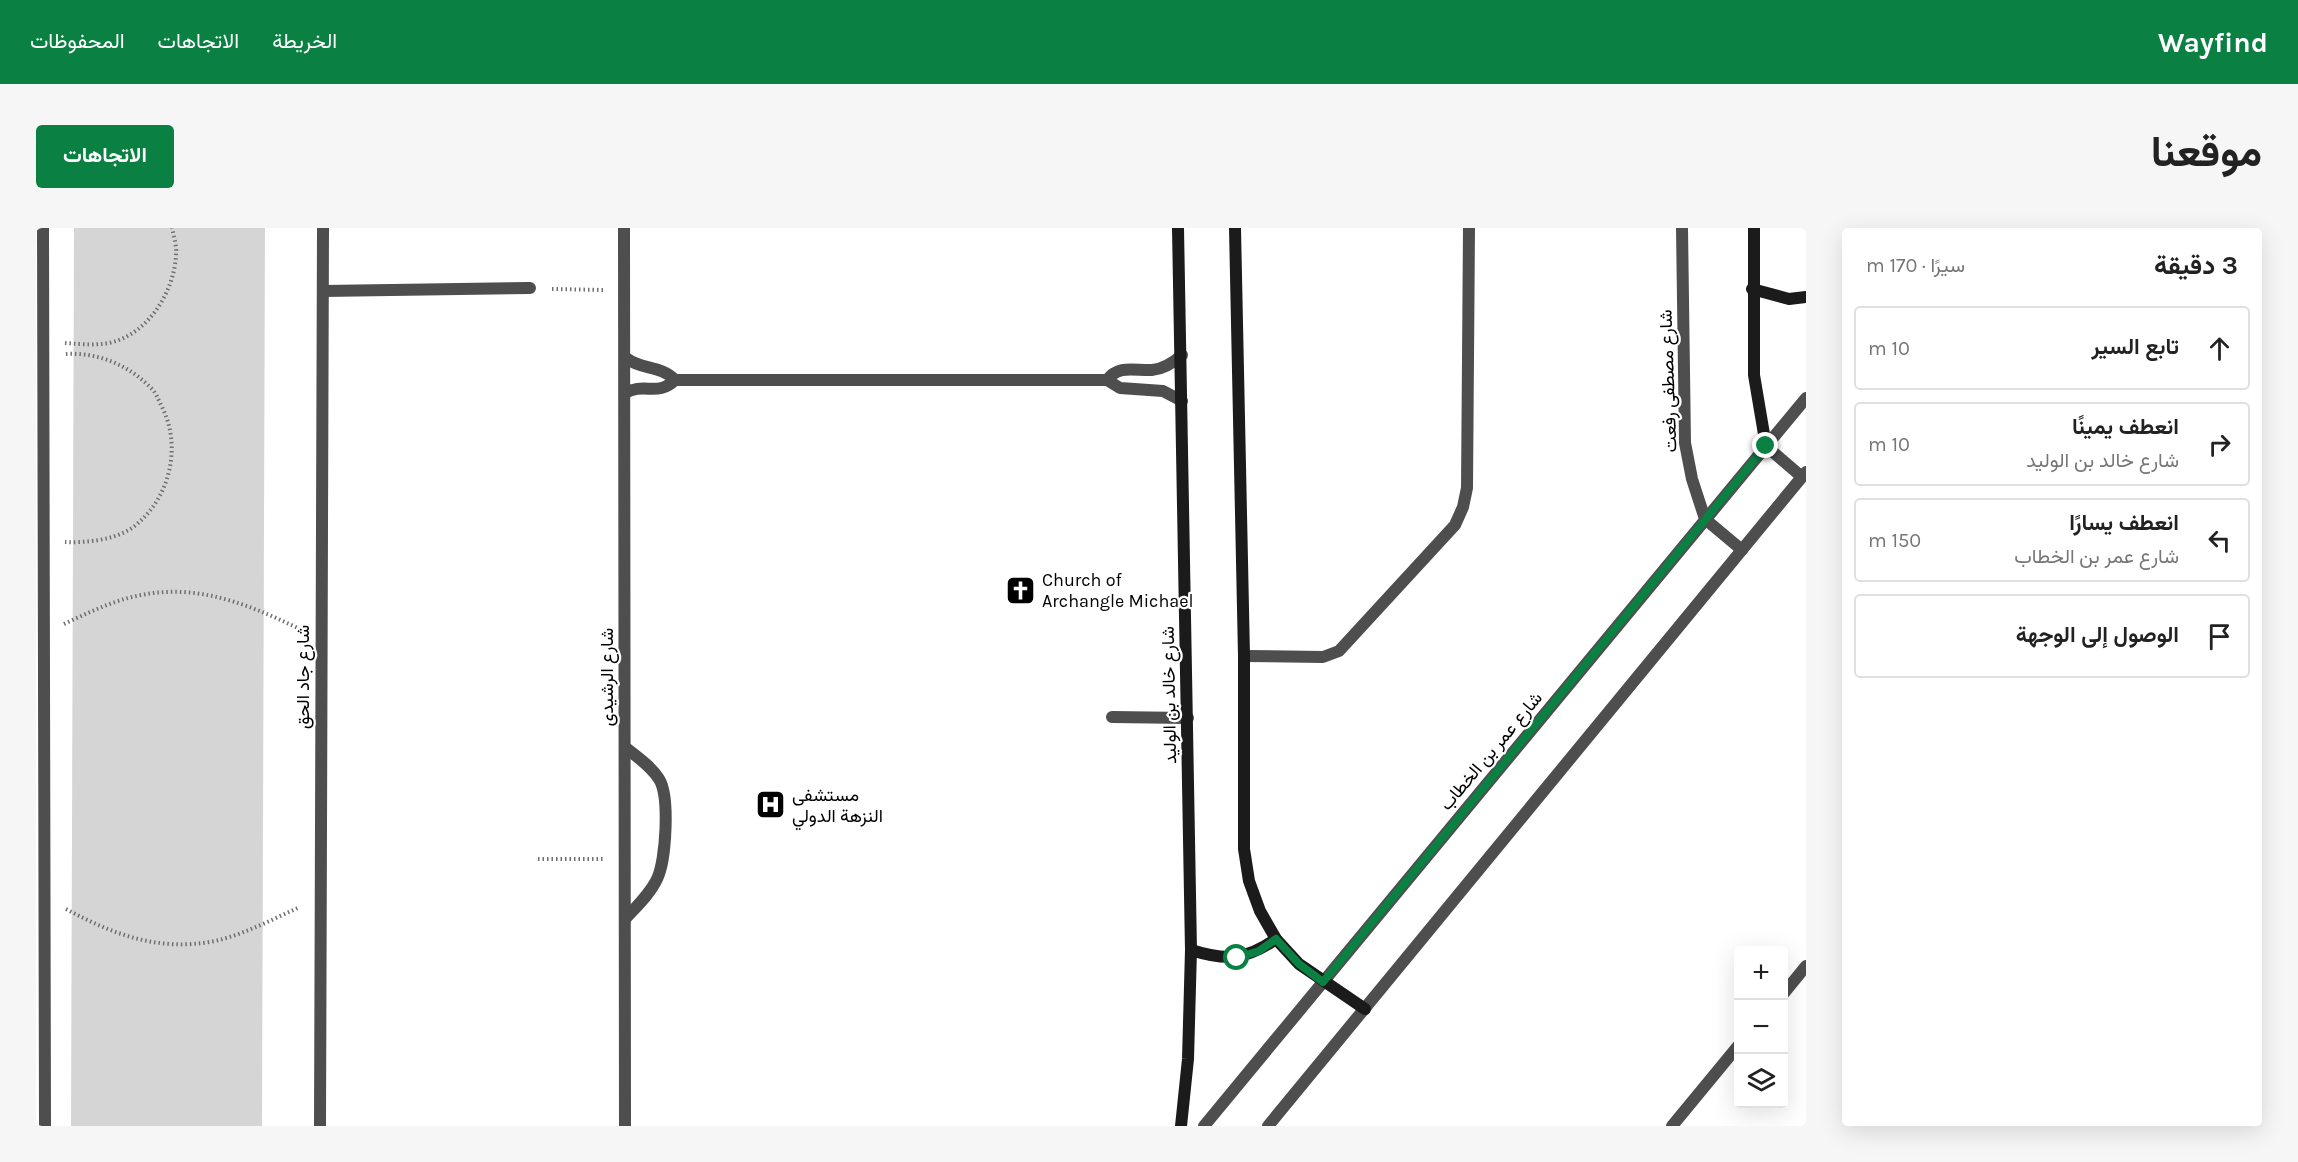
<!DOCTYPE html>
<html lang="ar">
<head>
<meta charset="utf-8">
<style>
  body { margin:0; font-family:Karla,Vazirmatn,sans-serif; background:#f6f6f6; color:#222; direction:rtl }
  .controls { position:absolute; right:18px; bottom:18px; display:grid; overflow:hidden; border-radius:6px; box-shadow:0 6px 24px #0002 }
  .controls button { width:54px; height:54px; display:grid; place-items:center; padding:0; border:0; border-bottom:2px solid #e0e0e0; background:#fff; color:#222; font:30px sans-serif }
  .stop { position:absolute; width:18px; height:18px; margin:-14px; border:4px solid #0b8043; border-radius:50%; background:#fff }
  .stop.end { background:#0b8043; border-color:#fff; box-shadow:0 2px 6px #0008 }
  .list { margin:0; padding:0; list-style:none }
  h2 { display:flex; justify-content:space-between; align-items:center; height:78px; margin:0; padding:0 24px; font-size:26px }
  h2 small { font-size:20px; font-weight:400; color:#767676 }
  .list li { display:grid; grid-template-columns:39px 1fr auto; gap:18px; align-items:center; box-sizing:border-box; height:84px; margin:0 12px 12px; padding:0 12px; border:2px solid #e0e0e0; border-radius:6px }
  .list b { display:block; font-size:22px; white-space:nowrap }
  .list p { margin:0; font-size:20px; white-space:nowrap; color:#767676 }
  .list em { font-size:20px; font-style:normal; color:#767676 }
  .icon { flex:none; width:33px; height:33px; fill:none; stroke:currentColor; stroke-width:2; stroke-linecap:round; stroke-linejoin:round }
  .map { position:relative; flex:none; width:1770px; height:898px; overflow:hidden; direction:ltr; border-radius:6px }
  header { display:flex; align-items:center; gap:36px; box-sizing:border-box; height:84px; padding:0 30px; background:#0b8043; color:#fff }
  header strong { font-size:28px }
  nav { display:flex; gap:33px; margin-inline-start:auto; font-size:21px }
  .intro { display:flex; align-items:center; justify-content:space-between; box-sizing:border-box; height:144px; padding:0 36px }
  h1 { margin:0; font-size:42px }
  .button { padding:15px 27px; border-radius:6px; background:#0b8043; color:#fff; font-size:21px; font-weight:700 }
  main { display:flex; gap:36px; padding:0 36px }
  aside { flex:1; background:#fff; border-radius:6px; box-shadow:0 6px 24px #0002 }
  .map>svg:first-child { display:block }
</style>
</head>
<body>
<header>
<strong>Wayfind</strong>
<nav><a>الخريطة</a><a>الاتجاهات</a><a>المحفوظات</a></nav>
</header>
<div class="intro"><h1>موقعنا</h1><a class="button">الاتجاهات</a></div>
<main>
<aside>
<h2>3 دقيقة<small>سيرًا · 170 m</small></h2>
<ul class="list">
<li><svg class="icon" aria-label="ahead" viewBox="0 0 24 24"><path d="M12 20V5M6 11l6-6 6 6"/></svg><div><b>تابع السير</b></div><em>10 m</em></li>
<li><svg class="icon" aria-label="right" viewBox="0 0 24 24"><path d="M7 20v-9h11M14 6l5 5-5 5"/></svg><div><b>انعطف يمينًا</b><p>شارع خالد بن الوليد</p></div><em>10 m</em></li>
<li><svg class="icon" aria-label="left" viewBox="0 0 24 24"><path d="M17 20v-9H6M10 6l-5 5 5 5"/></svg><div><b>انعطف يسارًا</b><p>شارع عمر بن الخطاب</p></div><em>150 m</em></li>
<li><svg class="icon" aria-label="arrive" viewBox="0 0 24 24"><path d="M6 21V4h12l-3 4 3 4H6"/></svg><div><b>الوصول إلى الوجهة</b></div></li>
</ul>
</aside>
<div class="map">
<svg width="1770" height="898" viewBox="0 0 1770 898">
  <rect width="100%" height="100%" fill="#fff"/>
  <!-- green -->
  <polygon fill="#d5d5d5" points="38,0 229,0 226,898 35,898"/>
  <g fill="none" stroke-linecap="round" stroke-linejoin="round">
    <!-- path -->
    <g stroke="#707070" stroke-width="4" stroke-dasharray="1.5 3" stroke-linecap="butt">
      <polyline points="516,61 568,62"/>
      <path d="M29,115C41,116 54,117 66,116C108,112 138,67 140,27C141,19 138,9 136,0"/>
      <path d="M29,314C50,315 78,312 96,300C134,272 147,218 125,177C122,171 120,165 116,161C93,137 62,124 29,126"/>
      <path d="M28,396C45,388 62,380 79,374C149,350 203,372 266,402"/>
      <polyline points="502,631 568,631"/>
      <path d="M30,681C78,707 124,724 179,713C209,706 237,691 264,679"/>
    </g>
    <!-- lane -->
    <g stroke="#4e4e4e" stroke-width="12">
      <path d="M590,130C605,142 625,137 639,152"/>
      <path d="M1071,152C1083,136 1100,143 1116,142C1128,141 1137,135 1146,127"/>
      <path d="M589,165C608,154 622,169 639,152H1071L1084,160L1127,163L1146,173"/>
      <polyline points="1076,489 1152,490"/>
      <path d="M589,691C600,679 614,666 621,651C630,633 634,568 623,551C615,538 601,529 589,519"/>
    </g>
    <!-- street -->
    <g stroke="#4e4e4e" stroke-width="12">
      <polyline points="7,0 9,898"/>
      <polyline points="588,0 589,898"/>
      <polyline points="1646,0 1649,215 1656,251 1669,291 1706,322"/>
      <polyline points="287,63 494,60"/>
      <polyline points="1730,218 1766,249"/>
      <polyline points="1208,428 1287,429 1303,423 1419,297 1427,279 1431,260 1433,0"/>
      <polyline points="1748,765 1770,738"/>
      <polyline points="284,898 287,0"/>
      <polyline points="1168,898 1770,170"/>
      <polyline points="1232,898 1770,244"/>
      <polyline points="1636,898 1702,818"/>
    </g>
    <!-- secondary -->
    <g stroke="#1b1b1b" stroke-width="12">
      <polyline points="1142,0 1155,722 1152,831 1145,898"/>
      <polyline points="1199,0 1208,428 1208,621 1213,653 1224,683 1240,711 1263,736 1329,781"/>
      <polyline points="1718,0 1718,147 1730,218"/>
      <polyline points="1716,61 1753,71 1770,69"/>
      <path d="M1155,722C1190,733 1210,732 1240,711"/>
    </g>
  </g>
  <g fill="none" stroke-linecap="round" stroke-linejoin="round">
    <!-- route -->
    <polyline stroke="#0b8043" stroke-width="8" points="1201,730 1223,723 1240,711 1263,736 1287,754 1730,218"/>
  </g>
  <!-- icons -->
  <defs>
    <symbol id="church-square" viewBox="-11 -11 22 22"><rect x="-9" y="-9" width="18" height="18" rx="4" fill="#000" stroke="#fff"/><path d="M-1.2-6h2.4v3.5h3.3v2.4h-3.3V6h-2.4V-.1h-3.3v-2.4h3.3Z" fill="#fff"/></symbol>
    <symbol id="hospital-square" viewBox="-11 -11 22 22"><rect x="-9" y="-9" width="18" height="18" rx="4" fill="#000" stroke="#fff"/><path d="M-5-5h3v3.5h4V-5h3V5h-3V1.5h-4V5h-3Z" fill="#fff"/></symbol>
  </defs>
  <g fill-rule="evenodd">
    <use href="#church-square" x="968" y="346" width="33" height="33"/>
    <use href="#hospital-square" x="718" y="560" width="33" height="33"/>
  </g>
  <g text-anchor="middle" stroke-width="4.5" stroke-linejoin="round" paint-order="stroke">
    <!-- street labels -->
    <g font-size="18" fill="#000" stroke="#fff">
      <text transform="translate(1632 153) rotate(-92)" y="6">شارع مصطفى رفعت</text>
      <text transform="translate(267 449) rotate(-90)" y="6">شارع جاد الحق</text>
      <text transform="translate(571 449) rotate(-90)" y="6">شارع الرشيدى</text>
      <text transform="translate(1133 467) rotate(-91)" y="6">شارع خالد بن الوليد</text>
      <text transform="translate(1455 523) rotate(-50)" y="6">شارع عمر بن الخطاب</text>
    </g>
    <!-- poi labels -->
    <g font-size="18" fill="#000" stroke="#fff" text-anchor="start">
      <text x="1006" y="358">Church of<tspan x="1006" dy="21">Archangle Michael</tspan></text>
      <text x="756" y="573">مستشفى<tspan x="756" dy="21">النزهة الدولي</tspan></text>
    </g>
  </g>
</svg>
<div class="controls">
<button>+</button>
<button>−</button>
<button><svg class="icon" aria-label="layers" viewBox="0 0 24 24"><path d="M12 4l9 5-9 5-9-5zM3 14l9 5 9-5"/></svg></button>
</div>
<div class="stop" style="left:1201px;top:730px"></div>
<div class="stop end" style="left:1730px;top:218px"></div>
</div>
</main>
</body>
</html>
